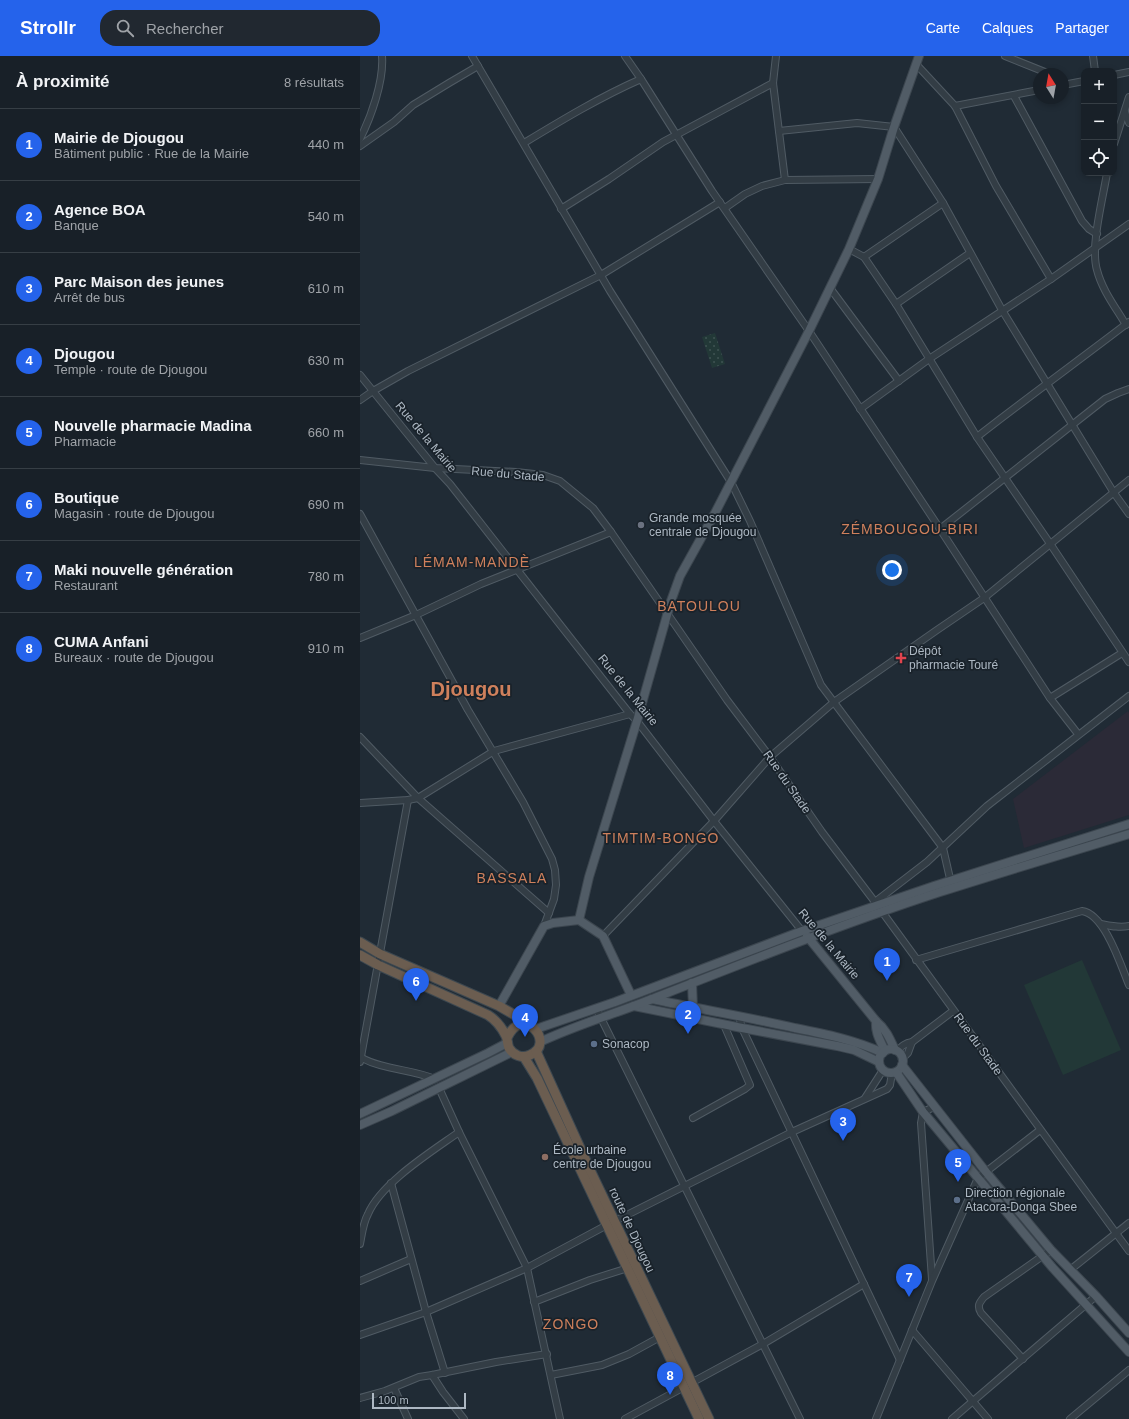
<!DOCTYPE html>
<html lang="fr">
<head>
<meta charset="utf-8">
<style>
  body { margin:0; font-family:Arial,sans-serif; background:#212830; color:#f1f3f6 }
  .controls { position:absolute; right:12px; top:12px; display:grid; overflow:hidden; border-radius:8px; box-shadow:0 2px 6px #0003 }
  .controls button { width:36px; height:36px; display:grid; place-items:center; padding:0; border:0; border-bottom:1px solid #363e45; background:#182028; color:#f1f3f6; font:20px sans-serif }
  .compass { position:absolute; left:673px; top:12px; width:36px; height:36px; border-radius:50%; background:#182028; box-shadow:0 2px 6px #0003; rotate:349deg }
  .scale { position:absolute; left:12px; bottom:10px; width:94px; box-sizing:border-box; padding-left:4px; border:2px solid #adb8c3; border-top:0; font-size:11px; line-height:14px; white-space:nowrap; color:#adb8c3; -webkit-text-stroke:3px #19222a; paint-order:stroke }
  .you { position:absolute; left:532px; top:514px; width:14px; height:14px; margin:-10px; border:3px solid #fff; border-radius:50%; background:#1a73e8; box-shadow:0 0 0 6px #1a73e833 }
  .badge { display:grid; place-items:center; width:26px; height:26px; border-radius:50%; background:#2563eb; color:#fff; font-size:13px; font-weight:700 }
  .pin { position:absolute; translate:-50% -33px; filter:drop-shadow(0 1px 2px #0008) }
  .pin::after { content:''; position:absolute; top:21px; width:14px; height:12px; background:inherit; clip-path:polygon(0 0,100% 0,50% 100%) }
  .list { margin:0; padding:0; list-style:none }
  h2 { display:flex; justify-content:space-between; align-items:center; height:52px; margin:0; padding:0 16px; font-size:17px }
  h2 small { font-size:13px; font-weight:400; color:#9fa3a8 }
  .list li { display:grid; grid-template-columns:26px 1fr auto; gap:12px; align-items:center; box-sizing:border-box; height:72px; padding:0 16px; border-top:1px solid #363e45 }
  .list b { display:block; font-size:15px; white-space:nowrap }
  .list p { margin:0; font-size:13px; white-space:nowrap; color:#9fa3a8 }
  .list em { font-size:13px; font-style:normal; color:#9fa3a8 }
  .icon { flex:none; width:22px; height:22px; fill:none; stroke:currentColor; stroke-width:2; stroke-linecap:round; stroke-linejoin:round }
  .map { position:relative; flex:none; width:769px; height:1363px; overflow:hidden }
  header { display:flex; align-items:center; gap:24px; box-sizing:border-box; height:56px; padding:0 20px; background:#2563eb; color:#fff }
  header strong { font-size:19px }
  nav { display:flex; gap:22px; margin-inline-start:auto; font-size:14px }
  .search { width:280px; height:36px; background:#212830; display:flex; align-items:center; gap:10px; box-sizing:border-box; padding:0 14px; border-radius:16px; color:#9fa3a8; font-size:15px }
  main { display:flex }
  aside { flex:1; background:#182028 }
  .map>svg:first-child { display:block }
</style>
</head>
<body>
<header>
<strong>Strollr</strong>
<div class="search"><svg class="icon" aria-label="search" viewBox="0 0 24 24"><circle cx="10" cy="10" r="6"/><path d="M15 15l6 6"/></svg>Rechercher</div>
<nav><a>Carte</a><a>Calques</a><a>Partager</a></nav>
</header>
<main>
<aside>
<h2>À proximité<small>8 résultats</small></h2>
<ul class="list">
<li><span class="badge">1</span><div><b>Mairie de Djougou</b><p>Bâtiment public · Rue de la Mairie</p></div><em>440 m</em></li>
<li><span class="badge">2</span><div><b>Agence BOA</b><p>Banque</p></div><em>540 m</em></li>
<li><span class="badge">3</span><div><b>Parc Maison des jeunes</b><p>Arrêt de bus</p></div><em>610 m</em></li>
<li><span class="badge">4</span><div><b>Djougou</b><p>Temple · route de Djougou</p></div><em>630 m</em></li>
<li><span class="badge">5</span><div><b>Nouvelle pharmacie Madina</b><p>Pharmacie</p></div><em>660 m</em></li>
<li><span class="badge">6</span><div><b>Boutique</b><p>Magasin · route de Djougou</p></div><em>690 m</em></li>
<li><span class="badge">7</span><div><b>Maki nouvelle génération</b><p>Restaurant</p></div><em>780 m</em></li>
<li><span class="badge">8</span><div><b>CUMA Anfani</b><p>Bureaux · route de Djougou</p></div><em>910 m</em></li>
</ul>
</aside>
<div class="map">
<svg width="769" height="1363" viewBox="0 0 769 1363">
  <defs>
    <pattern id="green-dots" width="8" height="8" patternUnits="userSpaceOnUse"><rect width="8" height="8" fill="#223837"/><path d="M2 2h.1M6 6h.1" fill="none" stroke="#3f5352" stroke-width="1.8" stroke-linecap="round"/></pattern>
  </defs>
  <rect width="100%" height="100%" fill="#202b35"/>
  <!-- medical -->
  <polygon fill="#2b2a37" points="768,655 769,657 769,759 664,792 653,743"/>
  <!-- green -->
  <polygon fill="url(#green-dots)" points="355,277 365,308 352,312 342,281"/>
  <!-- pitch -->
  <polygon fill="#223837" points="722,904 761,994 703,1019 664,929"/>
  <g fill="none" stroke-linecap="round" stroke-linejoin="round">
    <defs>
      <g id="minor">
        <polyline points="112,0 250,235 371,426 390,465 461,629 583,792 591,827"/>
        <polyline points="265,0 281,23 352,135 449,275 580,473 690,642 718,678"/>
        <polyline points="416,0 413,27 425,124"/>
        <polyline points="645,0 690,18"/>
        <polyline points="733,0 735,15"/>
        <polyline points="556,8 595,50 636,130 691,223"/>
        <polyline points="754,19 769,16"/>
        <polyline points="703,29 724,25"/>
        <polyline points="654,40 722,165 729,173 737,178"/>
        <polyline points="595,50 679,34"/>
        <polyline points="765,56 769,67"/>
        <polyline points="419,75 497,67 534,71 583,147 642,254 754,437 769,458"/>
        <path d="M0,83C11,61 24,25 22,0"/>
        <path d="M164,87C202,64 240,41 281,23"/>
        <polyline points="754,88 769,41"/>
        <polyline points="0,90 34,66 53,49 89,27 118,10"/>
        <path d="M747,117C743,142 730,191 737,214C742,234 756,252 766,269"/>
        <polyline points="365,152 385,138 402,130 425,124 518,123"/>
        <polyline points="201,153 249,123 303,86 413,27"/>
        <polyline points="489,193 504,201 536,248 617,381 691,489 769,606"/>
        <polyline points="504,201 583,147"/>
        <polyline points="470,232 539,325"/>
        <polyline points="536,248 610,197"/>
        <polyline points="0,319 75,412 90,428 270,658 277,665 354,765 442,875"/>
        <polyline points="0,344 13,335 48,315 241,219 360,146"/>
        <polyline points="500,353 569,303 691,223 769,168"/>
        <path d="M617,381C667,342 718,305 769,266"/>
        <polyline points="0,404 75,412 156,416 183,419 200,425 233,452 251,476 367,644 410,701 462,776 515,846 769,1195"/>
        <polyline points="0,458 108,654 163,746 192,803 195,814 196,829 194,843 184,870"/>
        <polyline points="580,473 745,343 758,337 769,333"/>
        <polyline points="0,582 56,559 121,528 251,476"/>
        <polyline points="690,642 762,597"/>
        <polyline points="0,681 58,742 189,857"/>
        <polyline points="0,747 48,744 58,742 134,695 270,658"/>
        <polyline points="515,846 567,806 627,750 769,640"/>
        <path d="M741,868C751,870 759,872 769,870"/>
        <polyline points="243,880 354,765 410,701 474,646 577,574 624,542 769,424"/>
        <path d="M556,904L722,855C745,858 761,910 769,929"/>
        <polyline points="236,952 440,1363"/>
        <polyline points="379,960 382,972 540,1304"/>
        <path d="M537,995C542,990 545,987 552,986L593,955"/>
        <path d="M0,1001C23,1014 51,1013 75,1023"/>
        <polyline points="542,1003 548,997 552,986"/>
        <polyline points="0,1006 48,744"/>
        <polyline points="79,1032 99,1076 167,1212 200,1363"/>
        <polyline points="505,1042 523,1014"/>
        <polyline points="333,1062 385,1033 390,1029 364,969"/>
        <polyline points="31,1127 66,1256 85,1317"/>
        <path d="M0,1188C2,1178 3,1167 8,1158C21,1127 71,1096 99,1076"/>
        <polyline points="710,1214 769,1167"/>
        <polyline points="572,1223 561,1067 563,1056 574,1051"/>
        <polyline points="0,1225 51,1203"/>
        <polyline points="174,1246 230,1224 268,1212"/>
        <polyline points="552,1274 628,1363"/>
        <polyline points="0,1279 66,1256 167,1212 247,1169 432,1076 527,1033 530,1029 532,1017"/>
        <path d="M663,1303L621,1257C617,1250 619,1247 624,1241L691,1194"/>
        <polyline points="72,1319 83,1336 104,1363"/>
        <polyline points="191,1319 242,1309 269,1298 300,1281"/>
        <polyline points="331,1327 403,1288 504,1228"/>
        <polyline points="34,1332 48,1363"/>
        <polyline points="0,1342 25,1335 59,1321 72,1319 136,1306 187,1298"/>
        <polyline points="265,1363 324,1331"/>
        <polyline points="516,1363 572,1225 618,1122 680,1074"/>
        <polyline points="592,1363 736,1240"/>
        <polyline points="710,1363 769,1314"/>
      </g>
      <g id="major">
        <polyline points="219,864 229,821 277,665 311,545 320,520 355,457 449,275 489,193 518,123 534,71 559,0"/>
        <path d="M447,880L516,965C526,973 530,983 535,994"/>
        <polyline points="332,927 333,952"/>
        <path d="M292,943C339,953 387,961 435,972C465,978 495,984 523,997"/>
        <polyline points="139,950 184,870 193,867 219,864 243,880 271,939"/>
        <polyline points="274,950 382,972 477,990 494,994 519,1006"/>
        <path d="M516,965C515,977 520,984 525,995"/>
        <polyline points="176,973 255,946 442,875 574,830 769,768"/>
        <path d="M180,986C218,968 258,957 297,941C391,904 485,867 580,836C643,816 706,797 769,778"/>
        <circle cx="531" cy="1005" r="12"/>
        <polyline points="542,1009 626,1116 691,1194 736,1240 769,1277"/>
        <polyline points="536,1016 563,1056 653,1164 692,1211 769,1296"/>
        <polyline points="0,1058 128,997 147,987"/>
        <polyline points="0,1069 32,1055 152,996"/>
      </g>
      <g id="highway">
        <polyline points="0,886 20,898 139,950 158,961 165,968"/>
        <path d="M0,899L18,909L128,959C136,964 142,972 146,980C148,984 147,988 149,992C153,999 162,1003 170,999C197,988 163,947 147,982"/>
        <polyline points="176,995 231,1116 349,1363"/>
        <polyline points="164,1001 177,1022 339,1363"/>
      </g>
    </defs>
    <!-- minor casing -->
    <use href="#minor" stroke="#505b64" stroke-width="8"/>
    <!-- major casing -->
    <use href="#major" stroke="#3c464f" stroke-width="10"/>
    <!-- highway casing -->
    <use href="#highway" stroke="#3d4850" stroke-width="11"/>
    <!-- minor -->
    <use href="#minor" stroke="#333d45" stroke-width="6"/>
    <!-- major -->
    <use href="#major" stroke="#515c66" stroke-width="8"/>
    <!-- highway -->
    <use href="#highway" stroke="#6b5d50" stroke-width="9"/>
  </g>
  <!-- markers -->
  <circle fill="#6b7280" stroke="#19222a" stroke-width="1.5" cx="281" cy="469" r="4"/>
  <path fill="#e0444e" stroke="#19222a" stroke-width="1.5" d="M539 596h4v4h4v4h-4v4h-4v-4h-4v-4h4z"/>
  <g fill="#5c6f8a" stroke="#19222a" stroke-width="1.5">
    <circle cx="234" cy="988" r="4"/>
    <circle cx="597" cy="1144" r="4"/>
  </g>
  <circle fill="#8d6e63" stroke="#19222a" stroke-width="1.5" cx="185" cy="1101" r="4"/>
  <g text-anchor="middle" stroke-width="3.5" stroke-linejoin="round" paint-order="stroke">
    <!-- street labels -->
    <g font-size="12" fill="#adb8c3" stroke="#19222a">
      <text transform="translate(66 381) rotate(50)" y="4">Rue de la Mairie</text>
      <text transform="translate(148 418) rotate(5)" y="4">Rue du Stade</text>
      <text transform="translate(268 634) rotate(51)" y="4">Rue de la Mairie</text>
      <text transform="translate(427 726) rotate(55)" y="4">Rue du Stade</text>
      <text transform="translate(469 888) rotate(50)" y="4">Rue de la Mairie</text>
      <text transform="translate(618 988) rotate(54)" y="4">Rue du Stade</text>
      <text transform="translate(272 1174) rotate(65)" y="4">route de Djougou</text>
    </g>
    <!-- poi labels -->
    <g font-size="12" fill="#adb8c3" stroke="#19222a" text-anchor="start">
      <text x="289" y="466">Grande mosquée<tspan x="289" dy="14">centrale de Djougou</tspan></text>
      <text x="549" y="599">Dépôt<tspan x="549" dy="14">pharmacie Touré</tspan></text>
      <text x="242" y="992">Sonacop</text>
      <text x="193" y="1098">École urbaine<tspan x="193" dy="14">centre de Djougou</tspan></text>
      <text x="605" y="1141">Direction régionale<tspan x="605" dy="14">Atacora-Donga Sbee</tspan></text>
    </g>
    <!-- quarter labels -->
    <g font-size="14" letter-spacing="1" fill="#cf805c" stroke="#19222a">
      <text x="550" y="478">ZÉMBOUGOU-BIRI</text>
      <text x="112" y="511">LÉMAM-MANDÈ</text>
      <text x="339" y="555">BATOULOU</text>
      <text x="301" y="787">TIMTIM-BONGO</text>
      <text x="152" y="827">BASSALA</text>
      <text x="211" y="1273">ZONGO</text>
    </g>
    <!-- town labels -->
    <g font-size="20" font-weight="bold" fill="#cf805c" stroke="#19222a">
      <text x="111" y="640">Djougou</text>
    </g>
  </g>
</svg>
<div class="controls">
<button>+</button>
<button>−</button>
<button><svg class="icon" aria-label="locate" viewBox="0 0 24 24"><circle cx="12" cy="12" r="6"/><path d="M12 2v4M12 18v4M2 12h4M18 12h4"/></svg></button>
</div>
<svg class="compass" viewBox="-18 -18 36 36"><path d="M0-13l5 13h-10z" fill="#e53935"/><path d="M0 13l5-13h-10z" fill="#9fa3a8"/></svg>
<div class="scale">100 m</div>
<div class="you"></div>
<div class="pin badge" style="left:527px;top:925px">1</div>
<div class="pin badge" style="left:328px;top:978px">2</div>
<div class="pin badge" style="left:483px;top:1085px">3</div>
<div class="pin badge" style="left:165px;top:981px">4</div>
<div class="pin badge" style="left:598px;top:1126px">5</div>
<div class="pin badge" style="left:56px;top:945px">6</div>
<div class="pin badge" style="left:549px;top:1241px">7</div>
<div class="pin badge" style="left:310px;top:1339px">8</div>
</div>
</main>
</body>
</html>
